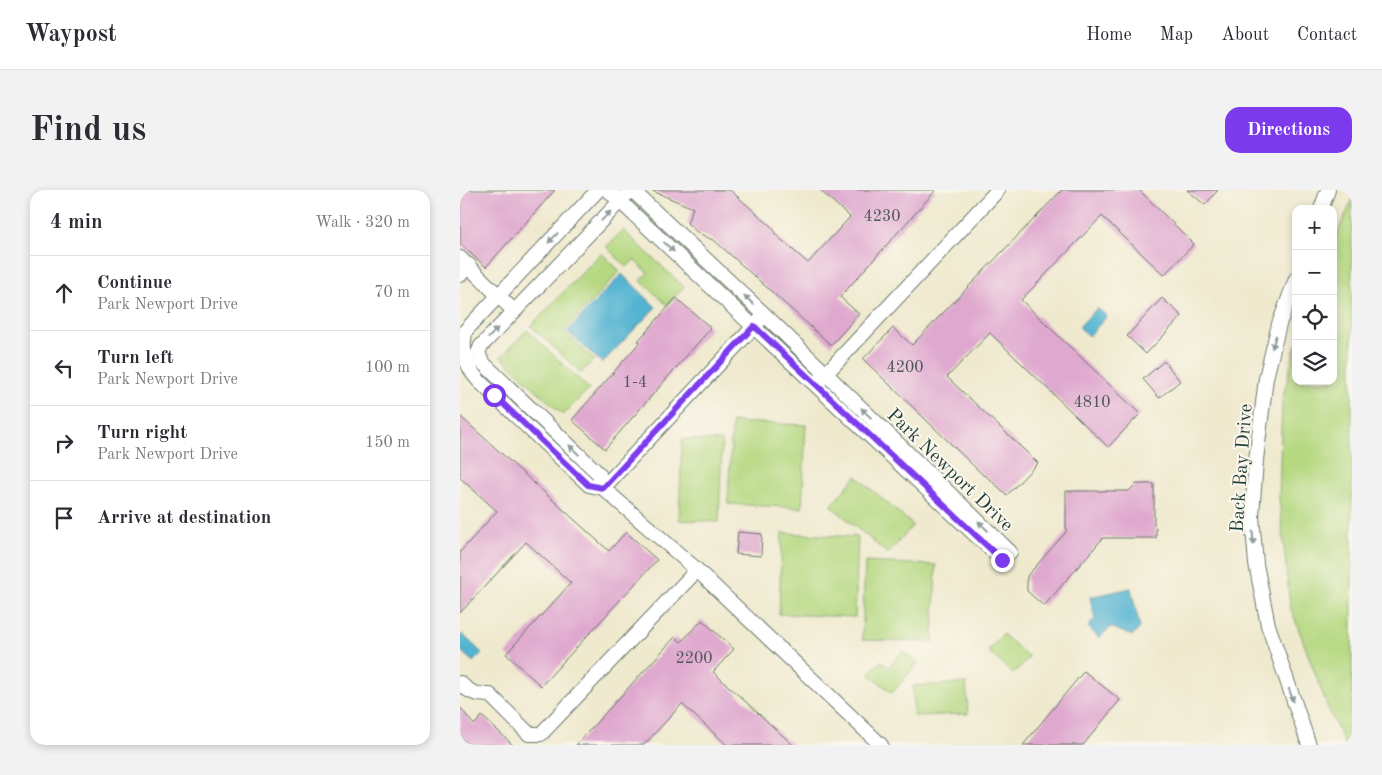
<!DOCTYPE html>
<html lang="en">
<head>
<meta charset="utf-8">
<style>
  body { margin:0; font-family:"Old Standard TT",serif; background:#f2f2f3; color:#2b2b33 }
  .controls { position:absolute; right:15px; top:15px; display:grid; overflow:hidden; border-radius:10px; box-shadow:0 2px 8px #0003 }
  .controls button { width:45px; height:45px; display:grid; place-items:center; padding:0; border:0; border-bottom:1px solid #e1e1e2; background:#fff; color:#2b2b33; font:25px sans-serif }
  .stop { position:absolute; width:15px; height:15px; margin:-11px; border:4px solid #7c3aed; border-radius:50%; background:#fff }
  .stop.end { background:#7c3aed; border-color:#fff; box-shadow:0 1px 5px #0008 }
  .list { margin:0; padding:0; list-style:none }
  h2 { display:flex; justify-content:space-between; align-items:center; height:65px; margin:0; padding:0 20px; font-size:21px }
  h2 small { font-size:16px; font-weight:400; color:#7c7c81 }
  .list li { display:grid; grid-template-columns:32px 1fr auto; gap:15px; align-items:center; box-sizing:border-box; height:75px; padding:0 20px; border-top:1px solid #e1e1e2 }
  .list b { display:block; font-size:19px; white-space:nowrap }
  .list p { margin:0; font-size:16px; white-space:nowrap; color:#7c7c81 }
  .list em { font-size:16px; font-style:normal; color:#7c7c81 }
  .icon { flex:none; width:28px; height:28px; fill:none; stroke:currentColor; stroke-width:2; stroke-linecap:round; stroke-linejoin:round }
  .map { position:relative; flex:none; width:892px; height:555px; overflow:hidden; border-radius:15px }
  header { display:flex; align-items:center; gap:30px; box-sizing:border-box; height:70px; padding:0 25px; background:#fff; border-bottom:1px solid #e1e1e2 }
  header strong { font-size:24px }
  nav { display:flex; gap:28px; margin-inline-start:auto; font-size:18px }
  .intro { display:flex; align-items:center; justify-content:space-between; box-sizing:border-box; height:120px; padding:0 30px }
  h1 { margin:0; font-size:35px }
  .button { padding:12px 22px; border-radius:15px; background:#7c3aed; color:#fff; font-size:18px; font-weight:700 }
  main { display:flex; gap:30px; padding:0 30px }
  aside { flex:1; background:#fff; border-radius:15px; box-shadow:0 2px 8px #0003 }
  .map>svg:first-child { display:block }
</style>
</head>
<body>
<header>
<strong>Waypost</strong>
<nav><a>Home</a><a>Map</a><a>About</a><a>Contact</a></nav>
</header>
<div class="intro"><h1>Find us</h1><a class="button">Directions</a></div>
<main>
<aside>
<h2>4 min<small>Walk · 320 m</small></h2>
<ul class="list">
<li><svg class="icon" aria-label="ahead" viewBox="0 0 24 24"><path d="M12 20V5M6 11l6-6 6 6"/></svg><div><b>Continue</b><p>Park Newport Drive</p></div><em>70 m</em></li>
<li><svg class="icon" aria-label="left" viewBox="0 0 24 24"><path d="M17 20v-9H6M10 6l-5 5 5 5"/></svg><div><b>Turn left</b><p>Park Newport Drive</p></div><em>100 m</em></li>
<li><svg class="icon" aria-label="right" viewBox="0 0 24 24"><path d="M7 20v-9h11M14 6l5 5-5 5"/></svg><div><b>Turn right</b><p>Park Newport Drive</p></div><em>150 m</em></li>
<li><svg class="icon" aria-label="arrive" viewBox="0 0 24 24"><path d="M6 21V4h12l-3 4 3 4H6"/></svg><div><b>Arrive at destination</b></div></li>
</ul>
</aside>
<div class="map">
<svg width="892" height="555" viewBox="0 0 892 555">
  <rect width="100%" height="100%" fill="#fbf7ec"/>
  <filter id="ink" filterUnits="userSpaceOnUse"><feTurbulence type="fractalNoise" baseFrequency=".02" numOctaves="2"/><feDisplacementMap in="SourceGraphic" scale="10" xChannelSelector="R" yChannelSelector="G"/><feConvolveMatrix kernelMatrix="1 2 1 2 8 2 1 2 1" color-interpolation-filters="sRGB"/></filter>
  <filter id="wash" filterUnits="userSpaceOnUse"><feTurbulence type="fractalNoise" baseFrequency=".0096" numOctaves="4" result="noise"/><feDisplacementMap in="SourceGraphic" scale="20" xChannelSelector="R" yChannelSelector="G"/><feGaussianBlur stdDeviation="1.12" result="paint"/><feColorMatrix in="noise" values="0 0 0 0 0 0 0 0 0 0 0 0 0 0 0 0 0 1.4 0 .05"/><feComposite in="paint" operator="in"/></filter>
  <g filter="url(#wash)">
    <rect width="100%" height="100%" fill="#efe9ce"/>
    <!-- green -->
    <g fill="#b5d881" stroke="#6a8a5a">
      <polygon points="892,10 892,555 885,555 868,518 830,416 819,307 822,211 836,154 836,191 873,191 873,53"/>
      <polygon points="163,40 224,97 207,115 181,91 188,83 174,70 167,77 146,57"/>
      <polygon points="141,63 160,81 104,141 134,170 121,183 71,136"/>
      <polygon points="67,140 129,199 103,225 41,167"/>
      <polygon points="272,232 346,235 342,318 268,314"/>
      <polygon points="222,249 262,251 259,332 219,330"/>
      <polygon points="396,286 453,335 428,364 371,316"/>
      <polygon points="322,343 398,347 395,427 319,424"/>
      <polygon points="405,372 476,375 473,452 402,450"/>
      <polygon points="543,444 569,467 553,484 528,461"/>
      <polygon points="443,461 458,473 432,503 409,484 421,471 429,477"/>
      <polygon points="506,493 508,524 454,526 453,496"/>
    </g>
    <!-- water -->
    <g fill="#53b4d2" stroke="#397883">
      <polygon points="162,84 196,117 142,173 107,141"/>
      <polygon points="637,118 647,126 629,146 619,137"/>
      <polygon points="671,398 680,438 672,446 651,437 639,448 628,437 635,429 630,407"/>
      <polygon points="2,444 22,463 13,472 0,460 0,447"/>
    </g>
    <g id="blocks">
      <!-- building -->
      <g fill="#dfa9cf">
        <polygon points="0,0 95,0 26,77 0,54"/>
        <polygon points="190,0 270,0 313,38 316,45 348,73 390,27 360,0 476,0 380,107 399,124 371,155 255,51 238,43 227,33 233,18"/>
        <polygon points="602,0 679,0 734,54 704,85 642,26 561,110 680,224 648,257 530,143 487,187 578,273 547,305 525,285 524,286 403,169 433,138 452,155"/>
        <polygon points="727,0 758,0 745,15"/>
        <polygon points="216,108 251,138 145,259 112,230 180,152 178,151"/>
        <polygon points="702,108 722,126 686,164 667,146"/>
        <polygon points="704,171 720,191 699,208 683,189"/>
        <polygon points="0,226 149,361 166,342 197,370 81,496 46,464 111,393 66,352 0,423 0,362 37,321 0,288"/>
        <polygon points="676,294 694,294 694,335 696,337 696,348 643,348 584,416 567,401 567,386 606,342 606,301 669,301"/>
        <polygon points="278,342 302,344 301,366 276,364"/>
        <polygon points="242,430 274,459 253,482 333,555 267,555 222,514 184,555 116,555 215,447 221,452"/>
        <polygon points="624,481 660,510 623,555 563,555"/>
        <polygon points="0,517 14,535 22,526 53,555 9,555 0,548"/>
      </g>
    </g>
  </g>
  <g filter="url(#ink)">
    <use href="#blocks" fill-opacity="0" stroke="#68796a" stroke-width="1"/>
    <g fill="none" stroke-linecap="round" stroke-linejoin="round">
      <defs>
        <g id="street">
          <path d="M138,0L6,140C0,158 6,177 19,191L129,295L143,298"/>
          <polyline points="148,0 542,370 550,362 305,125 172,0"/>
          <polyline points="166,5 21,156 18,163 22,172 139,284 143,298 237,380 421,555"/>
          <polyline points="861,19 868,0"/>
          <polyline points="0,68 54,121"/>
          <polyline points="0,85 9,75"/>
          <polyline points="836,89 819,134 806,188 796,270 792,326 796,374 808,435 849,555"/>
          <polyline points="359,191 538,0"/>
          <polyline points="143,298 301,129"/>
          <path d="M0,493C10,503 17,505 30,505L69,544H81L237,380"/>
        </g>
      </defs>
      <!-- street casing -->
      <use href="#street" stroke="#68796a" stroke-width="16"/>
      <!-- street -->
      <use href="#street" stroke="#fff" stroke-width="14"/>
    </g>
    <!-- one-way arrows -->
    <defs><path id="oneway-solid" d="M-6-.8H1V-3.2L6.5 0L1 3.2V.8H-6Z" transform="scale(1.25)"/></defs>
    <g fill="#8f9e9a">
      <use href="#oneway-solid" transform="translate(146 26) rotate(-46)"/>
      <use href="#oneway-solid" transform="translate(93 48) rotate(134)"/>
      <use href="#oneway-solid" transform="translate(209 57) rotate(43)"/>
      <use href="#oneway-solid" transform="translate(289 110) rotate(-137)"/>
      <use href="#oneway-solid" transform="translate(33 143) rotate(-47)"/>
      <use href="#oneway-solid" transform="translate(814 152) rotate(106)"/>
      <use href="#oneway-solid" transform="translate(406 223) rotate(-136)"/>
      <use href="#oneway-solid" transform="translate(114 260) rotate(-136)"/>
      <use href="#oneway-solid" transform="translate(523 336) rotate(-136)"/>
      <use href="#oneway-solid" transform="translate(793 348) rotate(87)"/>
      <use href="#oneway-solid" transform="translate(831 505) rotate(71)"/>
    </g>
  </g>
  <g fill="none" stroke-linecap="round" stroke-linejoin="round" filter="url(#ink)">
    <!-- route -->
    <polyline stroke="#7c3aed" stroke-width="6" points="34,205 128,295 143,298 294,136 542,370"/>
  </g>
  <g text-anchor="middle" stroke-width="4.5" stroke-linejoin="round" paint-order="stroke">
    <!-- number labels -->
    <g font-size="16" fill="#4f585b">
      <text x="422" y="31">4230</text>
      <text x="445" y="182">4200</text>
      <text x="175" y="197">1-4</text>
      <text x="632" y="217">4810</text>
      <text x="234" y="473">2200</text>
    </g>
    <!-- street labels -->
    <g font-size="19" fill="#1f3d34" stroke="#fbf7ec">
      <text transform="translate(780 278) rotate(-86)" y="7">Back Bay Drive</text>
      <text transform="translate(491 279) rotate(44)" y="7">Park Newport Drive</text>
    </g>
  </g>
</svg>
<div class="controls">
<button>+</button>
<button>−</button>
<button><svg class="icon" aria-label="locate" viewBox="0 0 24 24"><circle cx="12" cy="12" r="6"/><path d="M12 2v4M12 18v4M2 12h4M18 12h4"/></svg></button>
<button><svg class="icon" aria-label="layers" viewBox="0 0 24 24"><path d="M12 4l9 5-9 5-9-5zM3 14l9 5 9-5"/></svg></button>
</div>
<div class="stop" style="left:34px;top:205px"></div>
<div class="stop end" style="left:542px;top:370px"></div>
</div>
</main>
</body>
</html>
